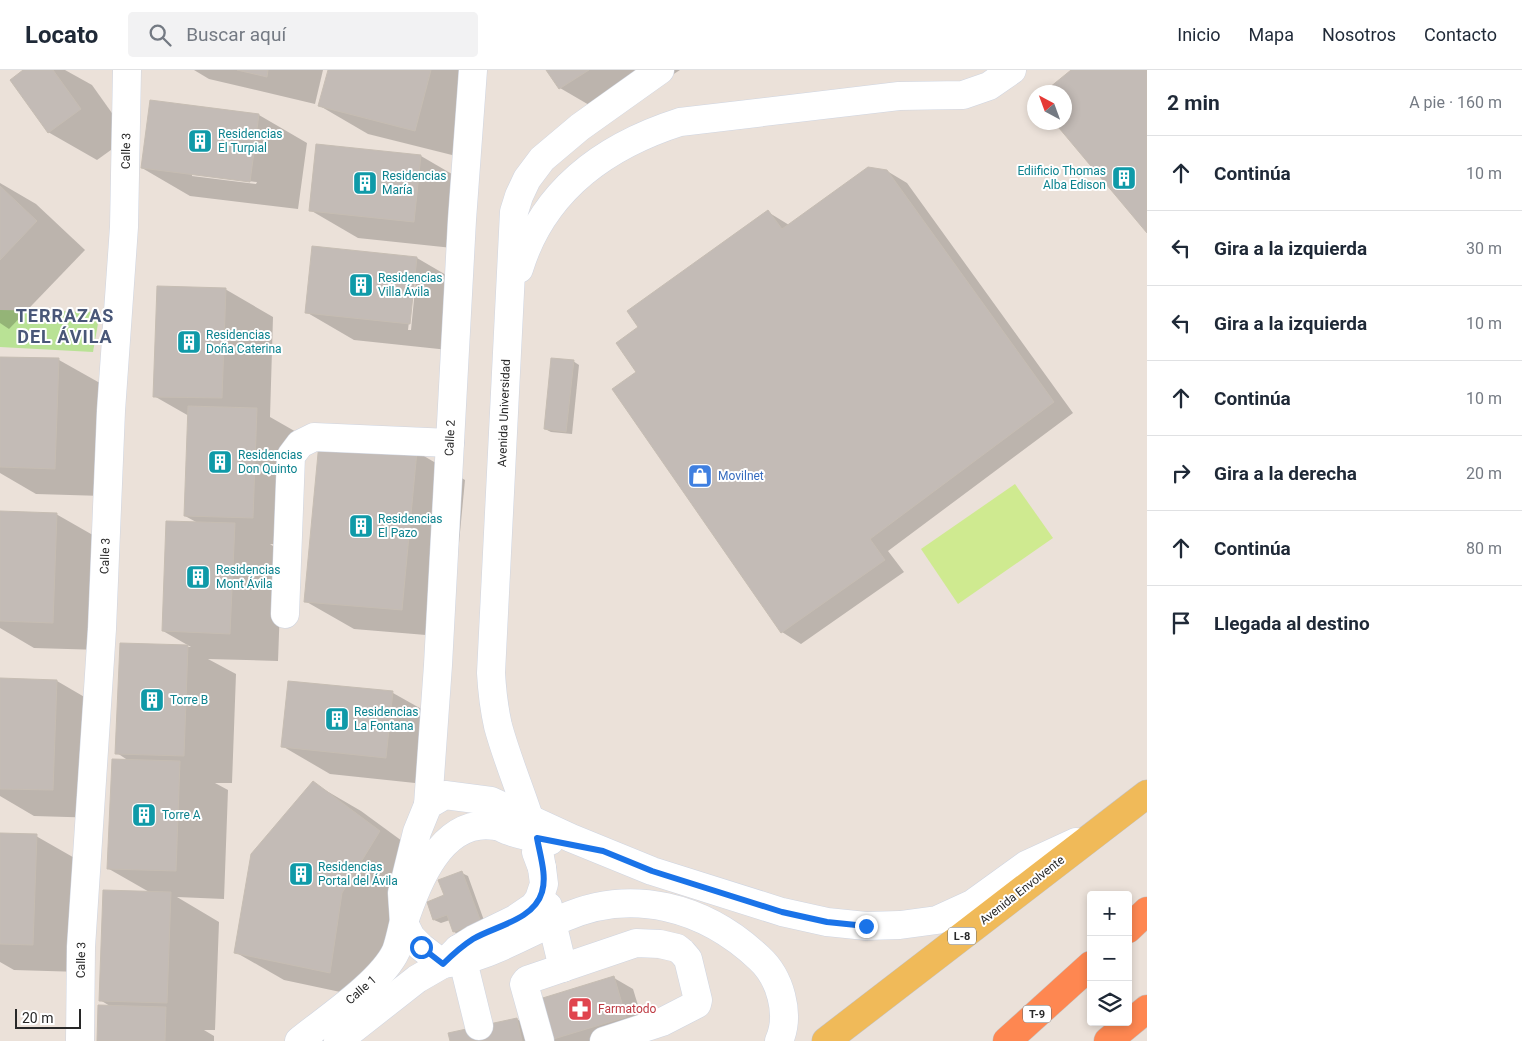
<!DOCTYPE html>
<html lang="es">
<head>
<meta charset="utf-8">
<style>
  body { margin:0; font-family:Roboto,sans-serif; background:#f2f2f3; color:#1f2937 }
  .controls { position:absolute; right:15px; bottom:15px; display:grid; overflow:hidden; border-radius:5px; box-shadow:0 2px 8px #0003 }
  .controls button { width:45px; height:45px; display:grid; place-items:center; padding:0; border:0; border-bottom:1px solid #e0e1e3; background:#fff; color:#1f2937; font:25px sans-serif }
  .compass { position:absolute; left:1027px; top:15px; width:45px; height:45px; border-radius:50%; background:#fff; box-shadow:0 2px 8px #0003; rotate:319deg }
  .scale { position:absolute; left:15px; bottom:12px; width:66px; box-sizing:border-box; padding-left:5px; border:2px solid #282828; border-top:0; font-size:14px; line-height:18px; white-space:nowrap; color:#282828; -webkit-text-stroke:4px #fff; paint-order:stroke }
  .stop { position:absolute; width:15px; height:15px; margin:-11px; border:4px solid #1a73e8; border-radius:50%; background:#fff }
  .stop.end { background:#1a73e8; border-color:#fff; box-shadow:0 1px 5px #0008 }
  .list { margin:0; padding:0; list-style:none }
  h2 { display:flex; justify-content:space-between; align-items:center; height:65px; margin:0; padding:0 20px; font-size:21px }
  h2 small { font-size:16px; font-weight:400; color:#747a83 }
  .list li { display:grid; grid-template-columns:32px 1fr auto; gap:15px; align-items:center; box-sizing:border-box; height:75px; padding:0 20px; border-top:1px solid #e0e1e3 }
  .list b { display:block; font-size:19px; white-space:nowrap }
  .list em { font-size:16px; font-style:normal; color:#747a83 }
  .icon { flex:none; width:28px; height:28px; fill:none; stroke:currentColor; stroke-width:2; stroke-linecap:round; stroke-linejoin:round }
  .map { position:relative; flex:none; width:1147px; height:971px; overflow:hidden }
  header { display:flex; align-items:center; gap:30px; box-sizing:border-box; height:70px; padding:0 25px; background:#fff; border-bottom:1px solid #e0e1e3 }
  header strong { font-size:24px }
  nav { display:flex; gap:28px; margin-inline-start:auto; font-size:18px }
  .search { width:350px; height:45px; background:#f2f2f3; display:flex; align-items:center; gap:12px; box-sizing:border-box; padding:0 18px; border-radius:5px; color:#747a83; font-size:19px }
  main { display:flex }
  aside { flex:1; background:#fff }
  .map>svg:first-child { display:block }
</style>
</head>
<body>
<header>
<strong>Locato</strong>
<div class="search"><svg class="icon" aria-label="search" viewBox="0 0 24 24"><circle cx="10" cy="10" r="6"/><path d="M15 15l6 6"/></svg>Buscar aquí</div>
<nav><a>Inicio</a><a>Mapa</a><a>Nosotros</a><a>Contacto</a></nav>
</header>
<main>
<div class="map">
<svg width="1147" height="971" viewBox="0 0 1147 971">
  <rect width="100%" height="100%" fill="#ebe1d9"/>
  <!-- green -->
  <polygon fill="#b9e295" points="0,240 100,242 93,282 0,277"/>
  <!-- pitch -->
  <polygon fill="#cfea90" points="1015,414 1053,468 958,534 921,479"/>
  <!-- shadow -->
  <g fill="#0003" fill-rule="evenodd">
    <polygon points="25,0 65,0 92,15 129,67 97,90 48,62"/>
    <polygon points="194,0 323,0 315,34 209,9"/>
    <polygon points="329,0 486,0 464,88 368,64 320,36"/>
    <polygon points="548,0 680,0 608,46 560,18"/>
    <path d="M151,32L259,45L307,73L298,139L190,126L142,98ZM192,104L257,112L256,114L192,106Z"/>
    <polygon points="317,76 421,86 469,114 462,179 358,168 310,140"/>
    <polygon points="887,101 907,113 1073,343 888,481 904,502 801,574 782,562 638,303 640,257 768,142 789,155"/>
    <polygon points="0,113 36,134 85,180 9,259 0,253"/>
    <path d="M313,178L417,188L465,216L458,281L354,270L306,242ZM414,209H416L411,260H408Z"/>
    <polygon points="225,219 273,247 270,347 305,367 301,475 270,474 282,482 278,591 208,589 236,604 232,713 215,713 228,720 224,829 177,827 219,852 215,960 204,960 214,966 214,971 98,971 110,936 100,930 151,823 109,799 129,691 117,683 121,575 191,577 163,561 198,453 185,446 189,346 154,326"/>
    <polygon points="0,288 59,290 107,317 103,426 36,424 0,403"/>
    <polygon points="573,291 579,295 572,364 551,362 545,359"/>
    <polygon points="417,382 465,410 450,567 354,559 305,531"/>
    <polygon points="0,442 56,444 105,472 101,580 34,578 0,558"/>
    <polygon points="0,609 57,611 105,639 101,748 34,746 0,726"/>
    <polygon points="393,623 441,650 434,715 330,704 282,676"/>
    <polygon points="313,713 361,741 428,790 378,930 284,910 235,882"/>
    <polygon points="0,764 36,766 85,794 81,902 14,900 0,892"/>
    <polygon points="462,803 468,806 486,856 460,865 454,862 450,850 441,853 434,850 428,833 445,826"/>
    <polygon points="614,908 633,919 645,958 603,971 547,971"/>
    <polygon points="517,949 523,953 527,971 451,971"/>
  </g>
  <!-- building -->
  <g fill="#c3bbb6" stroke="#c6bdb3">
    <polygon points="23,0 53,0 81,39 48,63 10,10"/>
    <polygon points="237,0 268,0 267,7"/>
    <polygon points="328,0 431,0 415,61 318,36"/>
    <polygon points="546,0 589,0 559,19"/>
    <polygon points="1071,0 1147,0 1147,163 1054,52 1064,52 1064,22 1044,22"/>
    <polygon points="150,30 259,44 250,112 141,98"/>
    <polygon points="316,74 421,85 414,152 309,141"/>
    <polygon points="868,97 887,100 1054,332 870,469 885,490 781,563 612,319 636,302 616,273 638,257 627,241 768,140 782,159"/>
    <polygon points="0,116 37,151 0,190"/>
    <polygon points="312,176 417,187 410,254 305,243"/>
    <polygon points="157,216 226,218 222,328 153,327"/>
    <polygon points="0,287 59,288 55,399 0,397"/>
    <polygon points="551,288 574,290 566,362 544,359"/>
    <polygon points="188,336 257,338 253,448 184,446"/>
    <polygon points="319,373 417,381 402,540 304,532"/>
    <polygon points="0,441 57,443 53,553 0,551"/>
    <polygon points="166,451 235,453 230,564 162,561"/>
    <polygon points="120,573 188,575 184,686 115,684"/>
    <polygon points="0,608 57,610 53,720 0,719"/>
    <polygon points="288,611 393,621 386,688 281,677"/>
    <polygon points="112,689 180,691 176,801 107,799"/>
    <polygon points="313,711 380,761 342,823 330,903 234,883 251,784"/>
    <polygon points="0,763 37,764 33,875 0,874"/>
    <polygon points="462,801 481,852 453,862 447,845 433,850 427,832 444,825 438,810"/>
    <polygon points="103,820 171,822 167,933 99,931"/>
    <polygon points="614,906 626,947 547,971 533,931"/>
    <polygon points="98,935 166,937 165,971 97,971"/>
    <polygon points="517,948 522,971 450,971 448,963"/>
  </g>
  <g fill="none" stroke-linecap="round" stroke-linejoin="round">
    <defs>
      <g id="minor">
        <path d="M519,199C543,120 605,76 680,52L899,26L963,25L989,16L1012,0"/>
        <polyline points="285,544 291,386 300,374 314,367 450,373"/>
        <polyline points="428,735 438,595 462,150 473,0"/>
        <path d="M542,798C534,749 511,704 498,656C494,638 492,621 491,603L514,142L519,126L527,109L542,89L580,57L660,0"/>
        <polyline points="548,836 563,898"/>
        <polyline points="458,879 463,891 479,956"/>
        <polyline points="80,971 81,877 102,559 111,341 124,157 127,0"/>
        <path d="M299,971C326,949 382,912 396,881C399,873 401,863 403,855C416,815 441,747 495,756C500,756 505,760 509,761C522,766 536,768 550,771"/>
        <polyline points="338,971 417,909 443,894 458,879 474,869 515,849 534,836 539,829 544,814 542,798 536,782"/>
        <polyline points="540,971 524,914 527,910 636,873 660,874 677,878 682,882 688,889 698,930 697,934 662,952 604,971"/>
        <path d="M779,971C791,944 780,907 759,888C705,837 632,817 563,848C523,865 486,889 443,894L421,877L411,867L404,853L402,823L417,762L428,735L445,725L491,731L571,768L652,801L782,842L827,852L866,856L900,855L937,850L972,834L1026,795L1076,772"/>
      </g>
      <polyline id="major" points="826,971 1147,724"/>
      <g id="highway">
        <polyline points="1128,859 1147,841"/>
        <polyline points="1007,971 1091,895"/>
        <polyline points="1108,971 1147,939"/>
      </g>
    </defs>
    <!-- minor casing -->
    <use href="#minor" stroke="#cfd5e1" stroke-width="29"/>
    <!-- major casing -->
    <use href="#major" stroke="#c3c3c3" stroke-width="29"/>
    <!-- highway casing -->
    <use href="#highway" stroke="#c3c3c3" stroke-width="29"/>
    <!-- minor -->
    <use href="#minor" stroke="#fff" stroke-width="28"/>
    <!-- major -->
    <use href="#major" stroke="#f0ba59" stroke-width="28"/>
    <!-- highway -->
    <use href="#highway" stroke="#fe8751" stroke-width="28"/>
  </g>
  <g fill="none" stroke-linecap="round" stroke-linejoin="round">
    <!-- route -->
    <path stroke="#1a73e8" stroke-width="6" d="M421,877L443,894C452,885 462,876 473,869C495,856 534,850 542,822C547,806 540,785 537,768L603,781L652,801L782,842L827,852L866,856"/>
  </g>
  <!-- icons -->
  <defs>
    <symbol id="building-square" viewBox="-11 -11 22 22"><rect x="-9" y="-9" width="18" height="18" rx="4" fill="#0f9aa8" stroke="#fff"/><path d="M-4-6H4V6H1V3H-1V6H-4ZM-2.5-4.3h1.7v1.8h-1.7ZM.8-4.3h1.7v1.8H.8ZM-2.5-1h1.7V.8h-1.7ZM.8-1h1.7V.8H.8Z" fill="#fff"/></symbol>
    <symbol id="shop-square" viewBox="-11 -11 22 22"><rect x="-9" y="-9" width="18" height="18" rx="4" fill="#3f7fe0" stroke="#fff"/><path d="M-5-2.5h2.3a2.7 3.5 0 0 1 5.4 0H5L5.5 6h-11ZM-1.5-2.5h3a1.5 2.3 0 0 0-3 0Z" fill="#fff"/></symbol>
    <symbol id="pharmacy-square" viewBox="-11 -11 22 22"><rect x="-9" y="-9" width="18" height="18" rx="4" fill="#e0444e" stroke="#fff"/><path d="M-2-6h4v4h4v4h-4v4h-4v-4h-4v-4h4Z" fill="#fff"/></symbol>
  </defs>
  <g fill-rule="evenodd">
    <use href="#building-square" x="186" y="57" width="28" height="28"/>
    <use href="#building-square" x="1110" y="94" width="28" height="28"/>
    <use href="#building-square" x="351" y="99" width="28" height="28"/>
    <use href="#building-square" x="347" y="201" width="28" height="28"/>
    <use href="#building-square" x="175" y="258" width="28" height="28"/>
    <use href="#building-square" x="206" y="378" width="28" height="28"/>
    <use href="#shop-square" x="686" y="392" width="28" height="28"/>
    <use href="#building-square" x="347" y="442" width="28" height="28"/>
    <use href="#building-square" x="184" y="493" width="28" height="28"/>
    <use href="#building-square" x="138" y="616" width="28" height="28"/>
    <use href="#building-square" x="323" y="635" width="28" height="28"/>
    <use href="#building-square" x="130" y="731" width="28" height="28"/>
    <use href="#building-square" x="287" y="790" width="28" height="28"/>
    <use href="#pharmacy-square" x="566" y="925" width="28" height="28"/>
  </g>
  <g text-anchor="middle" stroke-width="4" stroke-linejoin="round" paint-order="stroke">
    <!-- shield labels -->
    <g fill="#fff" stroke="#686868" stroke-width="1">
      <rect x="948" y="857.5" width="28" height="17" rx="4"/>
      <rect x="1023" y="935.5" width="28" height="17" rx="4"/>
    </g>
    <g font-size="11" font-weight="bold" fill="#282828">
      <text x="962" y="870">L-8</text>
      <text x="1037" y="948">T-9</text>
    </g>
    <!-- culture labels -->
    <g font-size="12" fill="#0d838f" stroke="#fff" text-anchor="start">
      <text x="218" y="68">Residencias<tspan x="218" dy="14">El Turpial</tspan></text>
      <text x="1106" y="105" text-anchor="end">Ediificio Thomas<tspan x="1106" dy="14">Alba Edison</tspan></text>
      <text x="382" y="110">Residencias<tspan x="382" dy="14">María</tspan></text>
      <text x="378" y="212">Residencias<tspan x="378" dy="14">Villa Ávila</tspan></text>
      <text x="206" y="269">Residencias<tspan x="206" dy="14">Doña Caterina</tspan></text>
      <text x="238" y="389">Residencias<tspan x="238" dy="14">Don Quinto</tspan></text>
      <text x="378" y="453">Residencias<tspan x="378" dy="14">El Pazo</tspan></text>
      <text x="216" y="504">Residencias<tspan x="216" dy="14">Mont Ávila</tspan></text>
      <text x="170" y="634">Torre B</text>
      <text x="354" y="646">Residencias<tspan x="354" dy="14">La Fontana</tspan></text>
      <text x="162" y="749">Torre A</text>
      <text x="318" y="801">Residencias<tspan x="318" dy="14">Portal del Ávila</tspan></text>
    </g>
    <!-- street labels -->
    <g font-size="12" fill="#282828" stroke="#fff">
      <text transform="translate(126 81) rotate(-89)" y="4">Calle 3</text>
      <text transform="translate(504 343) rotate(-88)" y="4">Avenida Universidad</text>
      <text transform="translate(450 368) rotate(-87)" y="4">Calle 2</text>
      <text transform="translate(105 486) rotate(-88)" y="4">Calle 3</text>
      <text transform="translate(1022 820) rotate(-38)" y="4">Avenida Envolvente</text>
      <text transform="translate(81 890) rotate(-89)" y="4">Calle 3</text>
      <text transform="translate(361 920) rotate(-42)" y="4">Calle 1</text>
    </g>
    <!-- shop labels -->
    <g font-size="12" fill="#366cbe" stroke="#fff" text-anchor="start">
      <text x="718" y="410">Movilnet</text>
    </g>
    <!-- health labels -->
    <g font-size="12" fill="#be3a42" stroke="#fff" text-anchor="start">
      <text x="598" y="943">Farmatodo</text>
    </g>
    <!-- district labels -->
    <g font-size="18" font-weight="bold" letter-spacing="1" fill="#495778" stroke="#fff">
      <text x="65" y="252">TERRAZAS<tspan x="65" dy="21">DEL ÁVILA</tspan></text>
    </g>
  </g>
</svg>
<div class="controls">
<button>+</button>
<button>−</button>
<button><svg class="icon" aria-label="layers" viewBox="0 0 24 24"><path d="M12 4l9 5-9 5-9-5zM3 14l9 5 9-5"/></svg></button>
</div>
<svg class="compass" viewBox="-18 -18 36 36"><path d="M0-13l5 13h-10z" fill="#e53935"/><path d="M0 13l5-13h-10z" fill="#747a83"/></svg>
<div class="scale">20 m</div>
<div class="stop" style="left:421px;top:877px"></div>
<div class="stop end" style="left:866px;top:856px"></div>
</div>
<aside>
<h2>2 min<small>A pie · 160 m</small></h2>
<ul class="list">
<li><svg class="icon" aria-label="ahead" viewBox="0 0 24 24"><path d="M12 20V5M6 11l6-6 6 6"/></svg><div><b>Continúa</b></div><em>10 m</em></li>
<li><svg class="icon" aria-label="left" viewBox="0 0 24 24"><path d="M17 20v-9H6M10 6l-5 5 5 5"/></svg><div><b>Gira a la izquierda</b></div><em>30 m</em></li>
<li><svg class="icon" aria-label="left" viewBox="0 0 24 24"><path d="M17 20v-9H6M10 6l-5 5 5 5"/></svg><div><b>Gira a la izquierda</b></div><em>10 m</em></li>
<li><svg class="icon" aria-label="ahead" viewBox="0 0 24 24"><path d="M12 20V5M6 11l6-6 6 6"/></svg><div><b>Continúa</b></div><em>10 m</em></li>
<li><svg class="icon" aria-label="right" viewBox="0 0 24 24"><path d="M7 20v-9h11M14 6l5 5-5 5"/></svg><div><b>Gira a la derecha</b></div><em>20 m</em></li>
<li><svg class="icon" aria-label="ahead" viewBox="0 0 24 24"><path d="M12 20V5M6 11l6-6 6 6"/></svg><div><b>Continúa</b></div><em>80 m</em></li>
<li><svg class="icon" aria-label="arrive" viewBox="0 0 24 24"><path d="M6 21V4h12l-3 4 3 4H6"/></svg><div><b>Llegada al destino</b></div></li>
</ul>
</aside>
</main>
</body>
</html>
